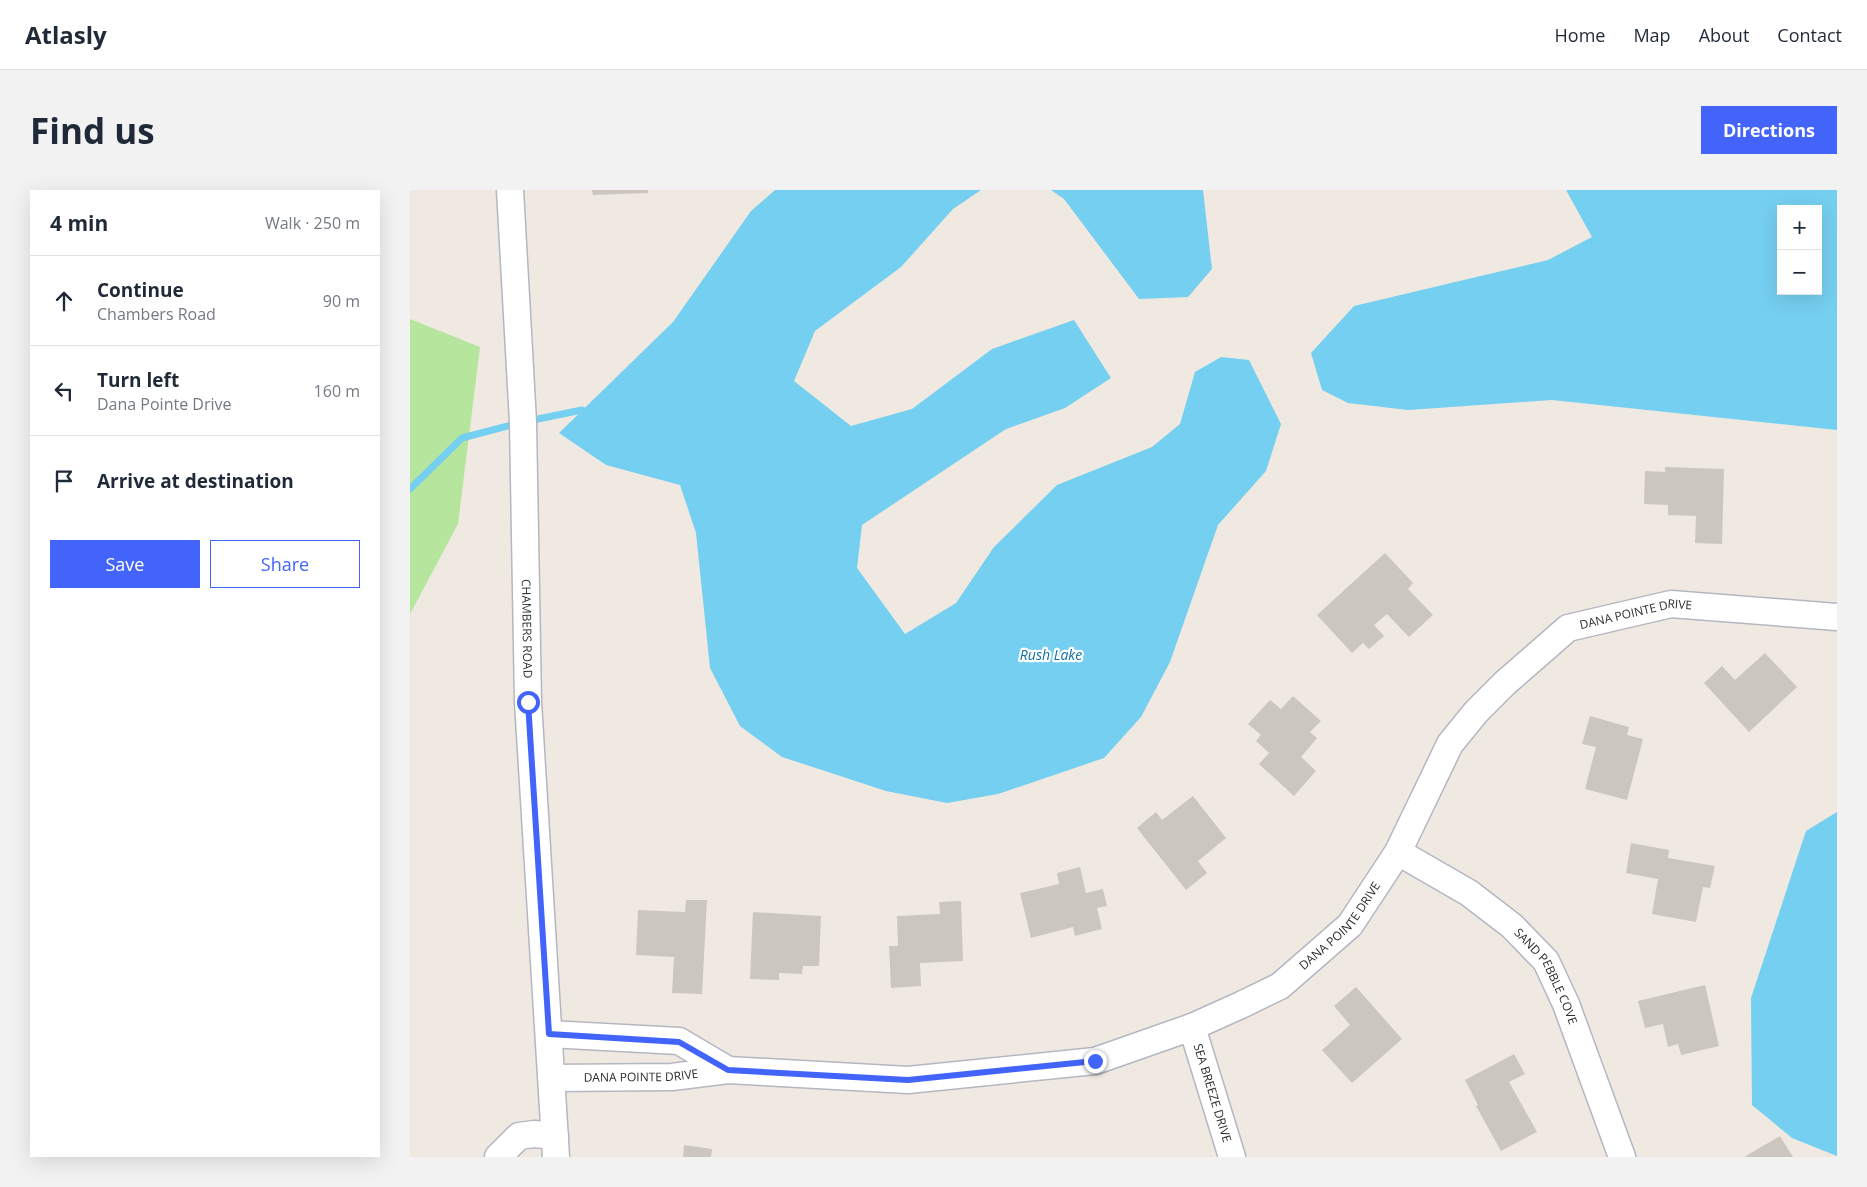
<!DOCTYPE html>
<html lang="en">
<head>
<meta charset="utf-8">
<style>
  body { margin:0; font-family:"Open Sans",sans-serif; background:#f2f2f3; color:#1f2937 }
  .controls { position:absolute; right:15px; top:15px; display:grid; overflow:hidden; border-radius:0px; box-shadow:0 5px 20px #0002 }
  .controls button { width:45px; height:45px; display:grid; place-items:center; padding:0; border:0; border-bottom:1px solid #e0e1e3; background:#fff; color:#1f2937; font:25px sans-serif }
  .stop { position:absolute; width:15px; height:15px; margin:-11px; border:4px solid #4264fb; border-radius:50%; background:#fff }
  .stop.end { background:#4264fb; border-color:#fff; box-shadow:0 1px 5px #0008 }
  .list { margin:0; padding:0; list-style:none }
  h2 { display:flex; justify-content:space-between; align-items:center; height:65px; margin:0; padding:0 20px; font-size:21px }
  h2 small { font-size:16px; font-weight:400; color:#747a83 }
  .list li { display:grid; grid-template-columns:32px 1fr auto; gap:15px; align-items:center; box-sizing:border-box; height:90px; padding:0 20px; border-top:1px solid #e0e1e3 }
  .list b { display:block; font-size:19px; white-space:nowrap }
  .list p { margin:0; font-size:16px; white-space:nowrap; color:#747a83 }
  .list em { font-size:16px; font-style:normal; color:#747a83 }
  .actions { display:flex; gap:10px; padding:15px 20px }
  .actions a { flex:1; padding:11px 0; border:1px solid #4264fb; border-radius:0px; text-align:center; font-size:18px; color:#4264fb }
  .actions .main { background:#4264fb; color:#fff }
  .icon { flex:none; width:28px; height:28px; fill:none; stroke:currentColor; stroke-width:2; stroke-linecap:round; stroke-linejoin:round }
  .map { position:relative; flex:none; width:1427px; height:967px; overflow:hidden; border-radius:0px }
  header { display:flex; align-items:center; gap:30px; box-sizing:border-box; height:70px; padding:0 25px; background:#fff; border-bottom:1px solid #e0e1e3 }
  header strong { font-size:24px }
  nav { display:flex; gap:28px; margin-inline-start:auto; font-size:18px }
  .intro { display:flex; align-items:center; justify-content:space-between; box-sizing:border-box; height:120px; padding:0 30px }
  h1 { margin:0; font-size:35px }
  .button { padding:12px 22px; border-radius:0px; background:#4264fb; color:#fff; font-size:18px; font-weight:700 }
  main { display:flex; gap:30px; padding:0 30px }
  aside { flex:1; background:#fff; border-radius:0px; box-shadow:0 5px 20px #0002 }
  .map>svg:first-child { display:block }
</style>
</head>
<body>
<header>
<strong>Atlasly</strong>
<nav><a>Home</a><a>Map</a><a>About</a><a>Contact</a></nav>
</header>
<div class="intro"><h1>Find us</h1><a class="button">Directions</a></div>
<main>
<aside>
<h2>4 min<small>Walk · 250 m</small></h2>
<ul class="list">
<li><svg class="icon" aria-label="ahead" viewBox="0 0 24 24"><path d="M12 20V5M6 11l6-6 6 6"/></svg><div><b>Continue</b><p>Chambers Road</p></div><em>90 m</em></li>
<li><svg class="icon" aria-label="left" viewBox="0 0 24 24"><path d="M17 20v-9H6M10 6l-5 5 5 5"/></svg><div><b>Turn left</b><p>Dana Pointe Drive</p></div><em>160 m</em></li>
<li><svg class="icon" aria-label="arrive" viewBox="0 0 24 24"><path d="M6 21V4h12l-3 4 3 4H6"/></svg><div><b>Arrive at destination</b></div></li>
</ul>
<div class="actions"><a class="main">Save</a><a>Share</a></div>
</aside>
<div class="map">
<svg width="1427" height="967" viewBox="0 0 1427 967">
  <rect width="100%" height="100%" fill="#efe9e1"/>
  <!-- green -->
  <polygon fill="#b6e59e" points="0,129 70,157 48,334 0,424"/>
  <!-- water -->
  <g fill="#75cff0" fill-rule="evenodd">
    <polygon points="365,0 571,0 543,19 491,77 405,141 384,191 441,236 502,219 582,159 664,130 701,188 655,218 596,239 452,335 447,378 495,444 546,413 584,357 647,295 742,257 770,234 785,182 811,167 839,170 871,234 856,281 808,335 760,472 731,527 694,568 588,604 537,613 476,601 372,567 330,536 300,478 286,343 270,295 196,275 149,243 263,132 341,21"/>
    <polygon points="641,0 793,0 802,79 778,107 729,109 654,9"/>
    <path d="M1156,0H1427V240L1142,210L998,220L938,213L912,200L901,163L944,116L1138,70L1182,47ZM1371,19H1408V101H1371Z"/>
    <polygon points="1427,622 1427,966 1382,948 1342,915 1341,808 1396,641"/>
  </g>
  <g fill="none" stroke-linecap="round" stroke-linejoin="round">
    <!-- stream -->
    <polyline stroke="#75cff0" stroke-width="7" points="0,299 52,248 113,232 172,220"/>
  </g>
  <!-- building -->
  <g fill="#cbc7bf">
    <polygon points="182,0 238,0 238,3 183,5"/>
    <polygon points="1255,277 1314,279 1312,354 1285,353 1286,326 1258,325 1258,315 1234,314 1235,281 1255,282"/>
    <polygon points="975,363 1003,393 998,399 1023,425 999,447 977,424 964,435 974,446 959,459 953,453 942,463 907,425"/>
    <polygon points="1355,463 1387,497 1339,542 1294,493 1312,476 1325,490"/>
    <polygon points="883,506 911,531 900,542 907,548 891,567 906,581 884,606 849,574 859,563 846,551 851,545 838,534 860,510 871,519"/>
    <polygon points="1180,526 1219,537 1217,545 1233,549 1217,610 1175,599 1186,557 1172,554"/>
    <polygon points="783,606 816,648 788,671 797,683 776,700 727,638 746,622 752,630"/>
    <polygon points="1221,653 1259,660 1258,668 1305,676 1300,698 1293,697 1286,732 1242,724 1248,689 1216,683"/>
    <polygon points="670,677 676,703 693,699 697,716 687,718 692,739 665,746 663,737 621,748 610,703 649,694 647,683"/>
    <polygon points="276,710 297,710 292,804 262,803 264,767 226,765 228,720 275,722"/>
    <polygon points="551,711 553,771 510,773 511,796 481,798 479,756 488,756 487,726 530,724 529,712"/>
    <polygon points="343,722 411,726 409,776 393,776 392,784 369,783 369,790 340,789"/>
    <polygon points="1295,795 1309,856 1271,865 1268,854 1258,857 1253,834 1235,838 1228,811"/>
    <polygon points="946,797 992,849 942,893 912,860 940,835 924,816"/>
    <polygon points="1104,864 1115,884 1099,892 1127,942 1091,961 1066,916 1068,915 1055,890"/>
    <polygon points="1370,946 1383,967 1334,967"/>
    <polygon points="274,955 302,959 301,967 273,967"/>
  </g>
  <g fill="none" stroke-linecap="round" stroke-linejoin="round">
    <defs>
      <g id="minor">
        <path id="s1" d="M100,0L113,232L118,512L146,967"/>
        <path id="s2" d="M988,662L1059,703L1102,736L1136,771L1156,814L1212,967"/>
        <path id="s3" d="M782,837L822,967"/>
        <polyline points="139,844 269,851 318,880"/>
        <path id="s4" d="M142,888L262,887L318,880L498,890L685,871L782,837L831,815L870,796L940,735L988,662L1040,554L1066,522L1095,493L1158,438L1261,414L1427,427"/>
        <polyline points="88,967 109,946 124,944 145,946"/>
      </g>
    </defs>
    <!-- minor casing -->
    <use href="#minor" stroke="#b4b7c1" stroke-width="29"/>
    <!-- minor -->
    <use href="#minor" stroke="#fff" stroke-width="26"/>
  </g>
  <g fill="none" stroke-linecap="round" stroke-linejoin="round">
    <!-- route -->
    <polyline stroke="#4264fb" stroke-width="6" points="118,512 139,844 269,852 318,880 498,890 685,871"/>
  </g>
  <g text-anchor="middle" stroke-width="4.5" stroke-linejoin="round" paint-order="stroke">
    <!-- street labels -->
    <g font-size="12" fill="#2e2e2e" stroke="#fff">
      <text dy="4" stroke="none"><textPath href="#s4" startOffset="1280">DANA POINTE DRIVE</textPath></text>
      <text dy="4" stroke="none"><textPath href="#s1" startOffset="439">CHAMBERS ROAD</textPath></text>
      <text dy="4" stroke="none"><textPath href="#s4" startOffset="830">DANA POINTE DRIVE</textPath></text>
      <text dy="4" stroke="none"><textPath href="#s2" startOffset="198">SAND PEBBLE COVE</textPath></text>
      <text dy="4" stroke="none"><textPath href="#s4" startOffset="89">DANA POINTE DRIVE</textPath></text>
      <text dy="4" stroke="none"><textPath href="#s3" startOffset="69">SEA BREEZE DRIVE</textPath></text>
    </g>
    <!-- water labels -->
    <g font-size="14" font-style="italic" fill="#0d6fa3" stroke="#fff">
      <text x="641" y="470">Rush Lake</text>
    </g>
  </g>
</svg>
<div class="controls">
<button>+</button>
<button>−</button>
</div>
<div class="stop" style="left:118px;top:512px"></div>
<div class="stop end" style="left:685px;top:871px"></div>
</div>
</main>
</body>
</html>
